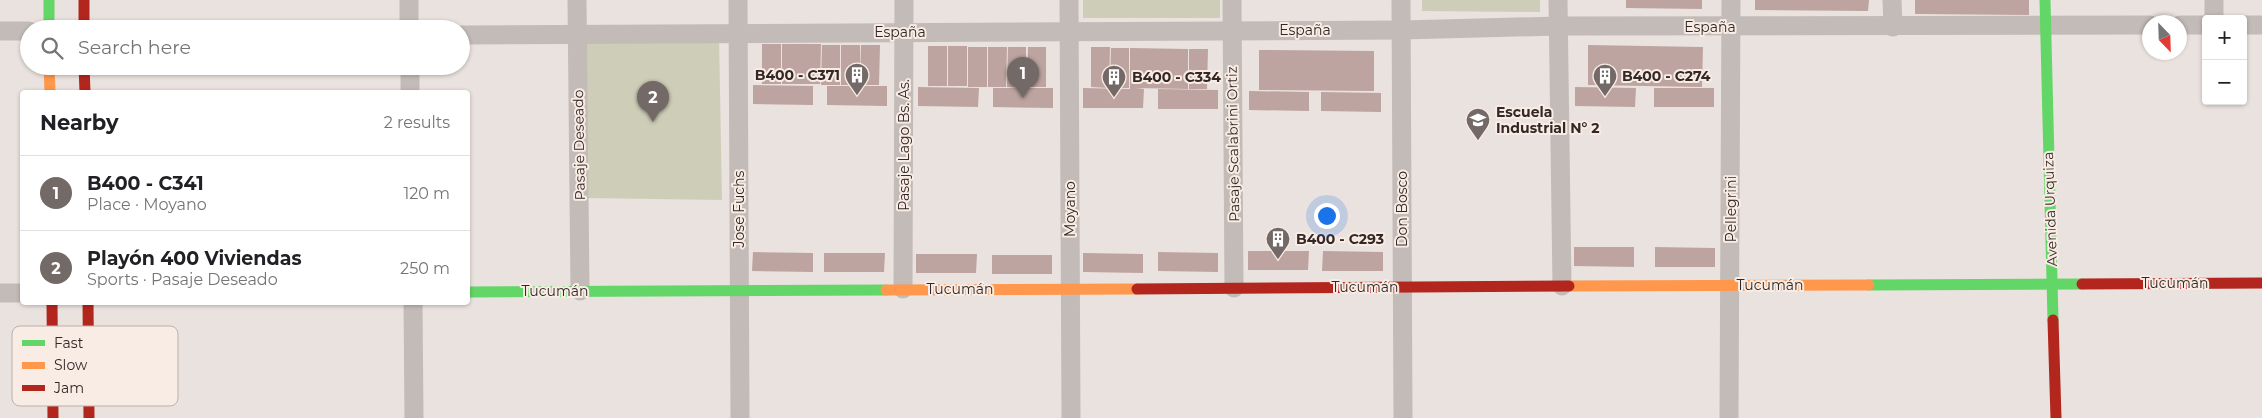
<!DOCTYPE html>
<html lang="en">
<head>
<meta charset="utf-8">
<style>
  body { margin:0; font-family:Montserrat,sans-serif; background:#f6f6f6; color:#202124 }
  .controls { position:absolute; right:15px; top:15px; display:grid; overflow:hidden; border-radius:5px; box-shadow:0 1px 4px #0004 }
  .controls button { width:45px; height:45px; display:grid; place-items:center; padding:0; border:0; border-bottom:1px solid #e0e0e0; background:#fff; color:#202124; font:25px sans-serif }
  .compass { position:absolute; left:2142px; top:15px; width:45px; height:45px; border-radius:50%; background:#fff; box-shadow:0 1px 4px #0004; rotate:157deg }
  .you { position:absolute; left:1326px; top:215px; width:18px; height:18px; margin:-12px; border:4px solid #fff; border-radius:50%; background:#1a73e8; box-shadow:0 0 0 8px #1a73e833 }
  .badge { display:grid; place-items:center; width:32px; height:32px; border-radius:50%; background:#736966; color:#fff; font-size:16px; font-weight:700 }
  .pin { position:absolute; translate:-50% -41px; filter:drop-shadow(0 1px 2px #0008) }
  .pin::after { content:''; position:absolute; top:26px; width:18px; height:15px; background:inherit; clip-path:polygon(0 0,100% 0,50% 100%) }
  .list { margin:0; padding:0; list-style:none }
  h2 { display:flex; justify-content:space-between; align-items:center; height:65px; margin:0; padding:0 20px; font-size:21px }
  h2 small { font-size:16px; font-weight:400; color:#757577 }
  .list li { display:grid; grid-template-columns:32px 1fr auto; gap:15px; align-items:center; box-sizing:border-box; height:75px; padding:0 20px; border-top:1px solid #e0e0e0 }
  .list b { display:block; font-size:19px; white-space:nowrap }
  .list p { margin:0; font-size:16px; white-space:nowrap; color:#757577 }
  .list em { font-size:16px; font-style:normal; color:#757577 }
  .icon { flex:none; width:28px; height:28px; fill:none; stroke:currentColor; stroke-width:2; stroke-linecap:round; stroke-linejoin:round }
  .map { position:relative; flex:none; width:2262px; height:418px; overflow:hidden }
  .search { position:absolute; background:#fff; box-shadow:0 1px 4px #0004; left:20px; top:20px; width:450px; height:55px; display:flex; align-items:center; gap:12px; box-sizing:border-box; padding:0 18px; border-radius:28px; color:#757577; font-size:19px }
  .panel { position:absolute; background:#fff; box-shadow:0 1px 4px #0004; left:20px; top:90px; width:450px; height:215px; border-radius:5px }
  .map>svg:first-child { display:block }
</style>
</head>
<body>
<div class="map">
<svg width="2262" height="418" viewBox="0 0 2262 418">
  <rect width="100%" height="100%" fill="#eae2de"/>
  <!-- green -->
  <g fill="#ceceb8">
    <rect x="1083" y="0" width="137" height="18"/>
    <polygon points="1422,0 1540,0 1540,12 1422,11"/>
    <polygon points="719,35 722,200 586,198 584,47 590,40"/>
  </g>
  <!-- building -->
  <g fill="#bda4a0">
    <polygon points="1626,0 1702,0 1702,9 1626,8"/>
    <polygon points="1755,0 1869,0 1868,11 1755,10"/>
    <polygon points="1915,0 2029,0 2029,15 1915,14"/>
    <rect x="762" y="44" width="19" height="40"/>
    <polygon points="782,44 821,44 820,84 782,84"/>
    <polygon points="822,45 840,45 840,85 821,85"/>
    <rect x="841" y="45" width="19" height="40"/>
    <polygon points="861,45 880,45 879,85 860,85"/>
    <polygon points="1588,45 1703,47 1702,87 1588,85"/>
    <rect x="928" y="46" width="19" height="40"/>
    <rect x="948" y="46" width="19" height="40"/>
    <rect x="968" y="47" width="19" height="40"/>
    <polygon points="988,47 1007,47 1006,87 988,87"/>
    <polygon points="1008,47 1026,47 1026,88 1053,88 1053,108 993,107 993,88 1021,88 1007,87"/>
    <polygon points="1028,47 1046,47 1046,87 1027,87"/>
    <polygon points="1091,47 1110,47 1109,88 1091,87"/>
    <polygon points="1111,48 1129,48 1129,88 1110,88"/>
    <polygon points="1130,48 1188,49 1188,89 1136,88 1144,89 1143,108 1083,108 1083,88 1130,89"/>
    <polygon points="1189,49 1208,49 1207,89 1189,89"/>
    <polygon points="1259,50 1374,51 1374,91 1259,90"/>
    <polygon points="753,85 813,86 813,105 753,104"/>
    <polygon points="827,86 887,86 887,106 827,105"/>
    <polygon points="918,87 979,88 978,107 918,106"/>
    <polygon points="1575,87 1636,88 1635,107 1575,106"/>
    <rect x="1654" y="88" width="60" height="19"/>
    <polygon points="1158,89 1218,90 1218,109 1158,109"/>
    <polygon points="1249,91 1309,92 1309,111 1249,110"/>
    <polygon points="1321,92 1381,93 1381,112 1321,111"/>
    <polygon points="1574,247 1634,247 1634,267 1574,266"/>
    <polygon points="1655,247 1715,248 1715,267 1655,267"/>
    <polygon points="1248,251 1309,251 1308,270 1248,270"/>
    <polygon points="1323,251 1383,252 1383,271 1322,271"/>
    <polygon points="753,252 813,253 813,272 752,271"/>
    <polygon points="1158,252 1218,253 1218,272 1158,271"/>
    <polygon points="824,253 885,253 884,272 824,272"/>
    <polygon points="1083,253 1143,254 1143,273 1083,272"/>
    <polygon points="916,254 977,254 976,273 916,273"/>
    <rect x="992" y="255" width="60" height="19"/>
  </g>
  <g fill="none" stroke-linecap="round" stroke-linejoin="round">
    <!-- street -->
    <g stroke="#c3bbb7" stroke-width="19">
      <polyline points="409,0 409,29"/>
      <polyline points="577,0 580,291"/>
      <polyline points="738,0 740,418"/>
      <polyline points="1069,0 1071,418"/>
      <polyline points="1232,0 1234,288"/>
      <polyline points="1401,0 1403,418"/>
      <polyline points="1558,0 1562,286"/>
      <polyline points="1892,0 1893,27"/>
      <polyline points="2214,19 2214,0"/>
      <polyline points="2180,25 2206,25"/>
      <polyline points="2243,25 2262,25"/>
      <polyline points="0,31 29,31"/>
      <polyline points="461,35 1402,30 1559,26 2150,25"/>
      <polyline points="410,66 410,92"/>
      <polyline points="903,289 904,0"/>
      <polyline points="0,293 22,293"/>
      <polyline points="413,302 414,418"/>
      <polyline points="1729,418 1731,0"/>
    </g>
    <!-- fast -->
    <g stroke="#63d668" stroke-width="11">
      <polyline points="49,0 49,29"/>
      <polyline points="2045,0 2053,320"/>
      <polyline points="1869,285 2082,284"/>
      <polyline points="468,292 886,290"/>
    </g>
    <!-- slow -->
    <g stroke="#ff974d" stroke-width="11">
      <polyline points="49,66 50,92"/>
      <polyline points="1569,286 1869,285"/>
      <polyline points="886,290 1137,289"/>
    </g>
    <!-- jam -->
    <g stroke="#b3261e" stroke-width="11">
      <polyline points="84,0 84,29"/>
      <polyline points="84,66 85,92"/>
      <polyline points="2082,284 2262,283"/>
      <polyline points="1137,289 1569,286"/>
      <polyline points="52,302 53,418"/>
      <polyline points="88,302 89,418"/>
      <polyline points="2053,320 2056,418"/>
    </g>
  </g>
  <!-- icons -->
  <defs>
    <symbol id="building-pin" viewBox="-11 -11 22 30"><path d="M0 17L-7.5 6A9.5 9.5 0 1 1 7.5 6Z" fill="#736966" stroke="#f8ece4"/><path d="M-4-6H4V6H1V3H-1V6H-4ZM-2.5-4.3h1.7v1.8h-1.7ZM.8-4.3h1.7v1.8H.8ZM-2.5-1h1.7V.8h-1.7ZM.8-1h1.7V.8H.8Z" fill="#fff"/></symbol>
    <symbol id="school-pin" viewBox="-11 -11 22 30"><path d="M0 17L-7.5 6A9.5 9.5 0 1 1 7.5 6Z" fill="#736966" stroke="#f8ece4"/><path d="M0-5L7-2L0 1L-7-2ZM-4 1L0 2.5L4 1V4Q0 6-4 4Z" fill="#fff"/></symbol>
  </defs>
  <g fill-rule="evenodd">
    <use href="#building-pin" x="843" y="61" width="28" height="38"/>
    <use href="#building-pin" x="1591" y="62" width="28" height="38"/>
    <use href="#building-pin" x="1100" y="63" width="28" height="38"/>
    <use href="#school-pin" x="1464" y="106" width="28" height="38"/>
    <use href="#building-pin" x="1264" y="225" width="28" height="38"/>
  </g>
  <g text-anchor="middle" stroke-width="4" stroke-linejoin="round" paint-order="stroke">
    <!-- street labels -->
    <g font-size="14" fill="#332826" stroke="#f8ece4">
      <text x="1710" y="32">España</text>
      <text x="1305" y="35">España</text>
      <text x="900" y="37">España</text>
      <text transform="translate(1233 144) rotate(-91)" y="5">Pasaje Scalabrini Ortiz</text>
      <text transform="translate(579 145) rotate(-91)" y="5">Pasaje Deseado</text>
      <text transform="translate(904 145) rotate(-90)" y="5">Pasaje Lago Bs. As.</text>
      <text transform="translate(739 209) rotate(-90)" y="5">Jose Fuchs</text>
      <text transform="translate(1070 209) rotate(-90)" y="5">Moyano</text>
      <text transform="translate(1402 209) rotate(-90)" y="5">Don Bosco</text>
      <text transform="translate(1731 209) rotate(-90)" y="5">Pellegrini</text>
      <text transform="translate(2050 209) rotate(-92)" y="5">Avenida Urquiza</text>
      <text x="2175" y="288">Tucumán</text>
      <text x="1770" y="290">Tucumán</text>
      <text x="1365" y="292">Tucumán</text>
      <text x="960" y="294">Tucumán</text>
      <text x="555" y="296">Tucumán</text>
    </g>
    <!-- poi labels -->
    <g font-size="14" font-weight="bold" fill="#332826" stroke="#f8ece4" text-anchor="start">
      <text x="840" y="80" text-anchor="end">B400 - C371</text>
      <text x="1622" y="81">B400 - C274</text>
      <text x="1132" y="82">B400 - C334</text>
      <text x="1496" y="117">Escuela<tspan x="1496" dy="16">Industrial N° 2</tspan></text>
      <text x="1296" y="244">B400 - C293</text>
    </g>
  </g>
  <!-- legend -->
  <rect x="12" y="326" width="166" height="80" rx="8" fill="#f8ece4" stroke="#bdb1ab" stroke-width="1"/>
  <rect x="22" y="340" width="23" height="6" fill="#63d668"/>
  <rect x="22" y="362" width="23" height="7" fill="#ff974d"/>
  <rect x="22" y="385" width="23" height="6" fill="#b3261e"/>
  <g font-size="14" fill="#332826">
    <text x="54" y="348">Fast</text>
    <text x="54" y="370">Slow</text>
    <text x="54" y="393">Jam</text>
  </g>
</svg>
<div class="controls">
<button>+</button>
<button>−</button>
</div>
<svg class="compass" viewBox="-18 -18 36 36"><path d="M0-13l5 13h-10z" fill="#e53935"/><path d="M0 13l5-13h-10z" fill="#757577"/></svg>
<div class="you"></div>
<div class="pin badge" style="left:1023px;top:98px">1</div>
<div class="pin badge" style="left:653px;top:122px">2</div>
<div class="search"><svg class="icon" aria-label="search" viewBox="0 0 24 24"><circle cx="10" cy="10" r="6"/><path d="M15 15l6 6"/></svg>Search here</div>
<section class="panel">
<h2>Nearby<small>2 results</small></h2>
<ul class="list">
<li><span class="badge">1</span><div><b>B400 - C341</b><p>Place · Moyano</p></div><em>120 m</em></li>
<li><span class="badge">2</span><div><b>Playón 400 Viviendas</b><p>Sports · Pasaje Deseado</p></div><em>250 m</em></li>
</ul>
</section>
</div>
</body>
</html>
